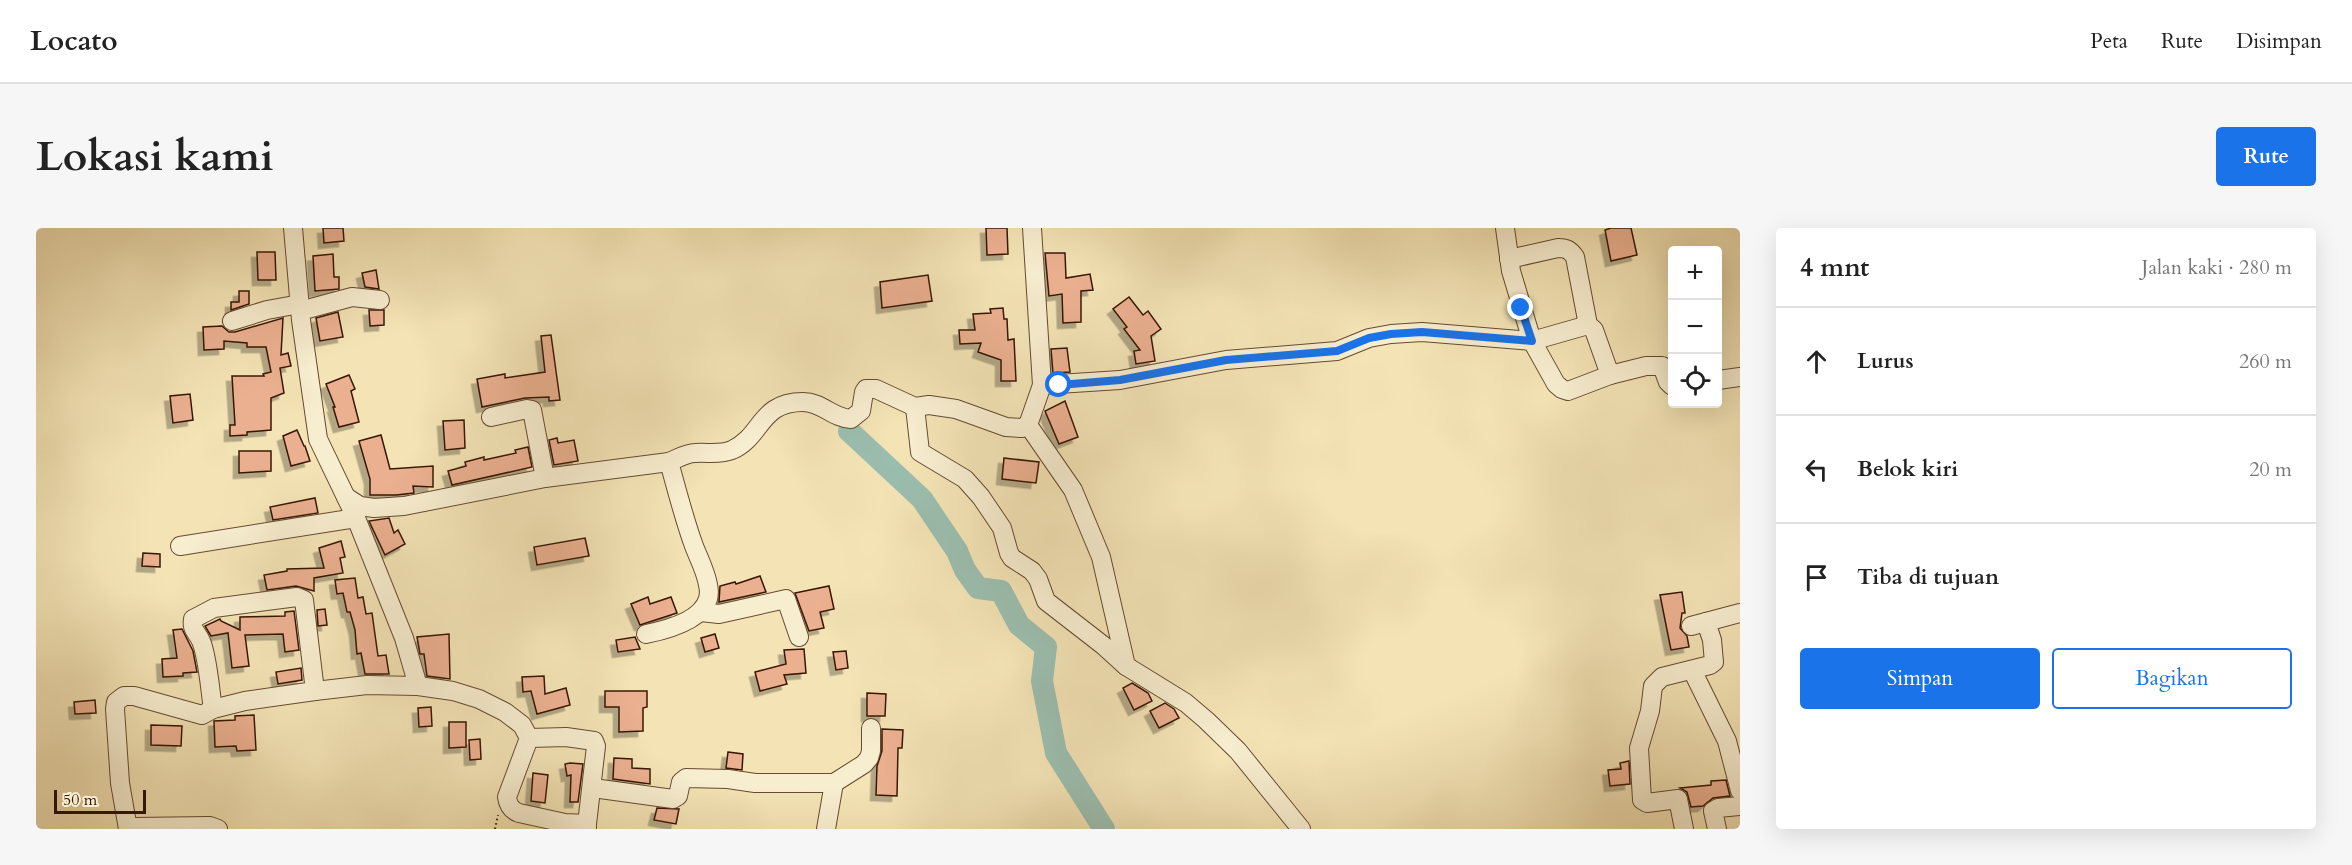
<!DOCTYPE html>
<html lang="id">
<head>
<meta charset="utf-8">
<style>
  body { margin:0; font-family:Cardo,serif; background:#f6f6f6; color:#222 }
  .controls { position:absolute; right:18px; top:18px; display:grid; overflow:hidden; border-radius:6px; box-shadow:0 6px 24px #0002 }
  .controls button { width:54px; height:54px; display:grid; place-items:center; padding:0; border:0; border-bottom:2px solid #e0e0e0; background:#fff; color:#222; font:30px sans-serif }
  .scale { position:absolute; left:18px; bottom:15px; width:92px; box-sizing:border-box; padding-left:6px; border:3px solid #371705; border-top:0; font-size:16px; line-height:21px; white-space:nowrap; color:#371705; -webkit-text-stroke:4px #f7edcf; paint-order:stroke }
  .stop { position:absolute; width:18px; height:18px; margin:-14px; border:4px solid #1a73e8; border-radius:50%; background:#fff }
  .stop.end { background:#1a73e8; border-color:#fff; box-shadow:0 2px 6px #0008 }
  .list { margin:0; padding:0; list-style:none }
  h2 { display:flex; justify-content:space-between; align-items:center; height:78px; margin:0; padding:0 24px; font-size:26px }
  h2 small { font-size:20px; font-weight:400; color:#767676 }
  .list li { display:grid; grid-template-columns:39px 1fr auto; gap:18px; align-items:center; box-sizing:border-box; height:108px; padding:0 24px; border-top:2px solid #e0e0e0 }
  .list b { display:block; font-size:22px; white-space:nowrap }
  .list em { font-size:20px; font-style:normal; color:#767676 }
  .actions { display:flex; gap:12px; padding:18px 24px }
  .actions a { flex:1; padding:14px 0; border:2px solid #1a73e8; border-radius:6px; text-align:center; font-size:21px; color:#1a73e8 }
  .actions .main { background:#1a73e8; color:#fff }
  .icon { flex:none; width:33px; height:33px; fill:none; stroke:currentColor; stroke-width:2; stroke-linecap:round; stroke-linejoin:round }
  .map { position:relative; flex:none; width:1704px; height:601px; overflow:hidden; border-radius:6px }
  header { display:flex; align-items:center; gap:36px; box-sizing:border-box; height:84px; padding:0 30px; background:#fff; border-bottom:2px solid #e0e0e0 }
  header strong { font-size:28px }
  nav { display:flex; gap:33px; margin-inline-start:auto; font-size:21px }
  .intro { display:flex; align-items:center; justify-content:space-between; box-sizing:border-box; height:144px; padding:0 36px }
  h1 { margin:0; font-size:42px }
  .button { padding:15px 27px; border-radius:6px; background:#1a73e8; color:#fff; font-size:21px; font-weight:700 }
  main { display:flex; gap:36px; padding:0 36px }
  aside { flex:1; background:#fff; border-radius:6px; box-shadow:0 6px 24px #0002 }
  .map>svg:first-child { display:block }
</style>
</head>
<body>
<header>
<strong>Locato</strong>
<nav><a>Peta</a><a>Rute</a><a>Disimpan</a></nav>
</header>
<div class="intro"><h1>Lokasi kami</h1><a class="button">Rute</a></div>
<main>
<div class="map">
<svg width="1704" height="601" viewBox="0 0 1704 601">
  <defs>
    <filter id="shadow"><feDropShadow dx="-5.5" dy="5.5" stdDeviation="0" flood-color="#0004"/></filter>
  </defs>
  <rect width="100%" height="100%" fill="#f3e3b5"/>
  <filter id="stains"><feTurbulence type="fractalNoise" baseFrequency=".00333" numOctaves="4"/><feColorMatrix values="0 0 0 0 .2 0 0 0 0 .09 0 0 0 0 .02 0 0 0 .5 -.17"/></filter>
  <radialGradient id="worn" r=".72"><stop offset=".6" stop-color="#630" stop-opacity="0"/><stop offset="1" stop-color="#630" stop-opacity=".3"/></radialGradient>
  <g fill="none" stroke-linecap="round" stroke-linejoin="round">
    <!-- river -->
    <polyline stroke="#9bbeaf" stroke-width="22" points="813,203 886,271 921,323 929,342 942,360 965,363 983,397 1010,419 1006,453 1020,525 1068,601"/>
  </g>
  <!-- building -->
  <g fill="#ebb090" stroke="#371705" stroke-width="1.5" filter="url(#shadow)">
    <polygon points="287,0 307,0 308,13 288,15"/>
    <polygon points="950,0 971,0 972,26 951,27"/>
    <polygon points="1575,0 1595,0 1601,27 1575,33 1569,2"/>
    <polygon points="221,24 239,24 240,52 222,52"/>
    <polygon points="1009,25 1029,25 1030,50 1054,46 1057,62 1045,63 1045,94 1027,95 1026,66 1013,68"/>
    <polygon points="297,26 298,49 303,49 303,61 279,63 277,28"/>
    <polygon points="340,42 343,61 329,59 326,45"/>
    <polygon points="892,47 896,73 846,80 844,54"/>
    <polygon points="203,63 213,63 213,76 195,82 195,74 203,74"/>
    <polygon points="1093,69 1107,87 1112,83 1125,101 1115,108 1119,133 1100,136 1098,123 1104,122 1088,101 1091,99 1077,81"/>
    <polygon points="967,80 968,91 971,91 972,112 978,111 980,153 965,153 965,132 942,124 945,115 924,116 923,102 939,102 937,86 955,85 954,81"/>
    <polygon points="333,82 348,82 348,97 334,98"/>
    <polygon points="302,84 307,109 284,113 280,90"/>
    <polygon points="247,90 245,127 252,125 255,138 244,140 248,165 235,170 235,202 211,204 211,207 194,208 194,197 199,197 196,148 228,148 227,146 235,144 230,119 211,119 211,115 188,113 188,121 168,122 167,99 186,98 193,104 199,104"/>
    <polygon points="515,107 524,172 513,173 513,169 489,170 446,179 441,151 469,146 469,150 509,144 505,108"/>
    <polygon points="1031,120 1034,144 1017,145 1015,121"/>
    <polygon points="313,147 319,161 315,163 323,194 303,199 297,179 299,179 290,156"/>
    <polygon points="154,166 157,192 137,195 134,168"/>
    <polygon points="1029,173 1042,209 1023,216 1009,183"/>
    <polygon points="428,192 429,220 409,222 407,193"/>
    <polygon points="261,202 268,218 269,218 274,233 255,238 247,208"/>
    <polygon points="345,207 354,241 397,238 397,259 377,258 378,265 360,267 334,267 334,251 323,213"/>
    <polygon points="521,210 522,215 538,212 542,233 518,237 513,212"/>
    <polygon points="492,219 496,239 416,257 412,243 430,238 429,234 448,229 448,232 480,225 479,222"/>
    <polygon points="203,223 235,223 235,243 203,245"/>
    <polygon points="968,230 1003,234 1000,255 966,251"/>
    <polygon points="279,270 282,285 237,292 234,279"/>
    <polygon points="353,290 358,305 362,302 369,316 349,327 333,293"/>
    <polygon points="549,310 553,328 501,337 498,319"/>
    <polygon points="305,313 309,329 304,330 307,345 278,350 278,363 260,358 231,362 228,347 251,343 251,341 288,340 283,320"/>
    <polygon points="107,325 124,326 124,339 106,338"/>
    <polygon points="724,348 730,364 683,374 684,358 699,354 700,356"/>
    <polygon points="319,350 322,370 327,369 330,386 336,385 342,428 350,427 353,446 329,446 325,425 321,426 319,402 314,384 311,384 307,365 301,366 299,352"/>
    <polygon points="793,358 798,381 784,384 788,400 773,403 759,365"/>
    <polygon points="1646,364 1649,385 1646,385 1644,400 1651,408 1653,419 1635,422 1624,367"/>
    <polygon points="612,369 614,376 635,369 641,385 604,397 595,376"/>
    <polygon points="289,381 291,397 282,398 281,382"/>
    <polygon points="258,383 263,422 249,424 247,406 209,407 213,438 196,440 192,405 175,408 169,398 184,391 185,393 204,402 204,389 249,388 249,384"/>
    <polygon points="146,401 157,423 161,444 147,445 147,448 127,449 126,431 141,430 137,402"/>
    <polygon points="413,406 414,451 391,448 388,426 384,426 381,409"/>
    <polygon points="679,406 683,420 669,424 665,410"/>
    <polygon points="599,409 604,421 582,424 580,412"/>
    <polygon points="768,421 770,445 748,447 751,456 724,463 719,444 750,436 748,422"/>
    <polygon points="810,423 812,440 800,442 797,424"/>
    <polygon points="265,440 266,452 242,456 240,444"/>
    <polygon points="508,448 509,466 530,460 534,477 501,486 495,463 487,464 486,449"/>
    <polygon points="1096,455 1112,465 1116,473 1098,482 1087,460"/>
    <polygon points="569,463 611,463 611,479 607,480 607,503 583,504 583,479 569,479"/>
    <polygon points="831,465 850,466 849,488 831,488"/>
    <polygon points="59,472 60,485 39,486 38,474"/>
    <polygon points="1129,475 1138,481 1143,490 1123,500 1114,483"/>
    <polygon points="395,479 396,498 383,499 382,480"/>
    <polygon points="218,487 220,522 201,523 200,518 179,519 178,493 199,492 199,488"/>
    <polygon points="413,494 430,494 430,519 413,520"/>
    <polygon points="115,497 146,498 145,518 115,517"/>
    <polygon points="846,501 867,502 866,520 862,520 861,568 840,567 841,538 846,523"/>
    <polygon points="444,511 445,531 434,532 433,512"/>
    <polygon points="692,524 707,526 706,542 690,540"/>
    <polygon points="578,530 596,531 596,540 614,541 614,556 577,551"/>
    <polygon points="1593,533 1594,556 1574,558 1572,542 1585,541 1584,535"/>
    <polygon points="534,535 547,536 542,574 534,574 535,547 531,548 529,536"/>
    <polygon points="497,545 512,547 509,575 495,573"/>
    <polygon points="1690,552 1694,568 1677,570 1667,578 1655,579 1651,564 1644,560 1675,557 1675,553"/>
    <polygon points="621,580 643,581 640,596 618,592"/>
  </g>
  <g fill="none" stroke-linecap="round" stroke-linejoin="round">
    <defs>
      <g id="minor">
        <polyline points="257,0 265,92 282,211 320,290 368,410 382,458"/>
        <polyline points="1469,0 1475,43 1496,113 1520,156 1526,161 1532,163 1574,147"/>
        <path d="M1473,31L1522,20C1531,20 1534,22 1539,29L1552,97"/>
        <polyline points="264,83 316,69 344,72"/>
        <polyline points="196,93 231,82 264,76"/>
        <polyline points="1682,152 1704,149"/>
        <polyline points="1006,157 1084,152 1190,132 1301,123 1333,110 1355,106 1386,104 1496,113 1552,97 1558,102 1574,147 1610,138 1626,138 1632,154 1636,158"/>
        <polyline points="879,179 884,224 929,251 945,269 966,300 973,325 976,330 996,343 1002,351 1010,373 1068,418 1090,438 1150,475 1170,492 1202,523 1265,601"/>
        <polyline points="455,189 491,181 496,182 509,250"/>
        <polyline points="992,197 1037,262 1065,329 1090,438"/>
        <polyline points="310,269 324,278 338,280 368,278 509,250 633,234"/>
        <polyline points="144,318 320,290"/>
        <polyline points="665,384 683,386 750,371 763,409"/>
        <polyline points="1655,398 1704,385"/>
        <path d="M610,406C630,402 665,393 672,371C673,367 673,361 672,357C670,344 663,331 658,318C648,291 641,262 633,234C641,231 650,225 659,225C672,224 684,227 696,222C727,208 723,174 767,174C786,174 796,190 815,191L825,183L828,164L830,161H840L879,179L893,177L920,181L970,199L986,200L992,197L1006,157L996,0"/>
        <polyline points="1656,442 1691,513 1704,563"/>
        <path d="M177,481C174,463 172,429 165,413C161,404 155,402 157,391L178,380L261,369L268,372L279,463"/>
        <polyline points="493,510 530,509 558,513 560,518 551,596"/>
        <polyline points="557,560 637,571 642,568 645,554 650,550 692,551 719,555 798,555 828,536 833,530 835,523 835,500"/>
        <polyline points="99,599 174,598 182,601"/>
        <path d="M92,601L84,555L79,481L80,474L88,468H98L166,487L177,481L209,473L279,463L331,457L382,458L417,463L443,471L469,484L486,497L493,510L471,569C472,577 475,582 483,585L529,595L551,596V601"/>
        <polyline points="790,601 798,555"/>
        <polyline points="1648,601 1642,571 1611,575 1606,572 1603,520 1614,483 1617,458 1626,449 1674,437 1678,434 1676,412 1670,394"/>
        <polyline points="1681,601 1677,583 1682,580 1704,578"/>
      </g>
    </defs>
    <!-- minor casing -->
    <use href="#minor" stroke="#664a31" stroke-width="20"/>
    <!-- path -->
    <polyline stroke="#371705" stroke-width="2" stroke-dasharray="1.5 3" stroke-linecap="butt" points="459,601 462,587"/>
    <!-- minor -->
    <use href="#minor" stroke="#f7edcf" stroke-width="18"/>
  </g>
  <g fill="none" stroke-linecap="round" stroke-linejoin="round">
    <!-- route -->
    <polyline stroke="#1a73e8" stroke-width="8" points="1023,157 1084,152 1190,132 1301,123 1333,110 1355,106 1386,104 1496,113 1485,80"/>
  </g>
  <rect width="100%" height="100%" filter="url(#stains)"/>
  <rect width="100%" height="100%" fill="url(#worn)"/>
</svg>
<div class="controls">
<button>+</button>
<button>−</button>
<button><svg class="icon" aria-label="locate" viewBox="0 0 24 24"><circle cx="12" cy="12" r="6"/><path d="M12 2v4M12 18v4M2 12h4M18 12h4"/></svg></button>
</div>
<div class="scale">50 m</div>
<div class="stop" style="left:1023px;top:157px"></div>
<div class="stop end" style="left:1485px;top:80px"></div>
</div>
<aside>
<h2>4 mnt<small>Jalan kaki · 280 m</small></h2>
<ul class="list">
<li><svg class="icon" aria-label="ahead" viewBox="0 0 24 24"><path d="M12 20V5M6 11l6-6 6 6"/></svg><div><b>Lurus</b></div><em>260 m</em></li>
<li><svg class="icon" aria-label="left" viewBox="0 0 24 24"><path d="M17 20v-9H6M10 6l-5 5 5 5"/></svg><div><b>Belok kiri</b></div><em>20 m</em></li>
<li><svg class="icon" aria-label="arrive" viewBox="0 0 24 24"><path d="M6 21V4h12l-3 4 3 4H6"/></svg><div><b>Tiba di tujuan</b></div></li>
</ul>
<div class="actions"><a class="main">Simpan</a><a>Bagikan</a></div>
</aside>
</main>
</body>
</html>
